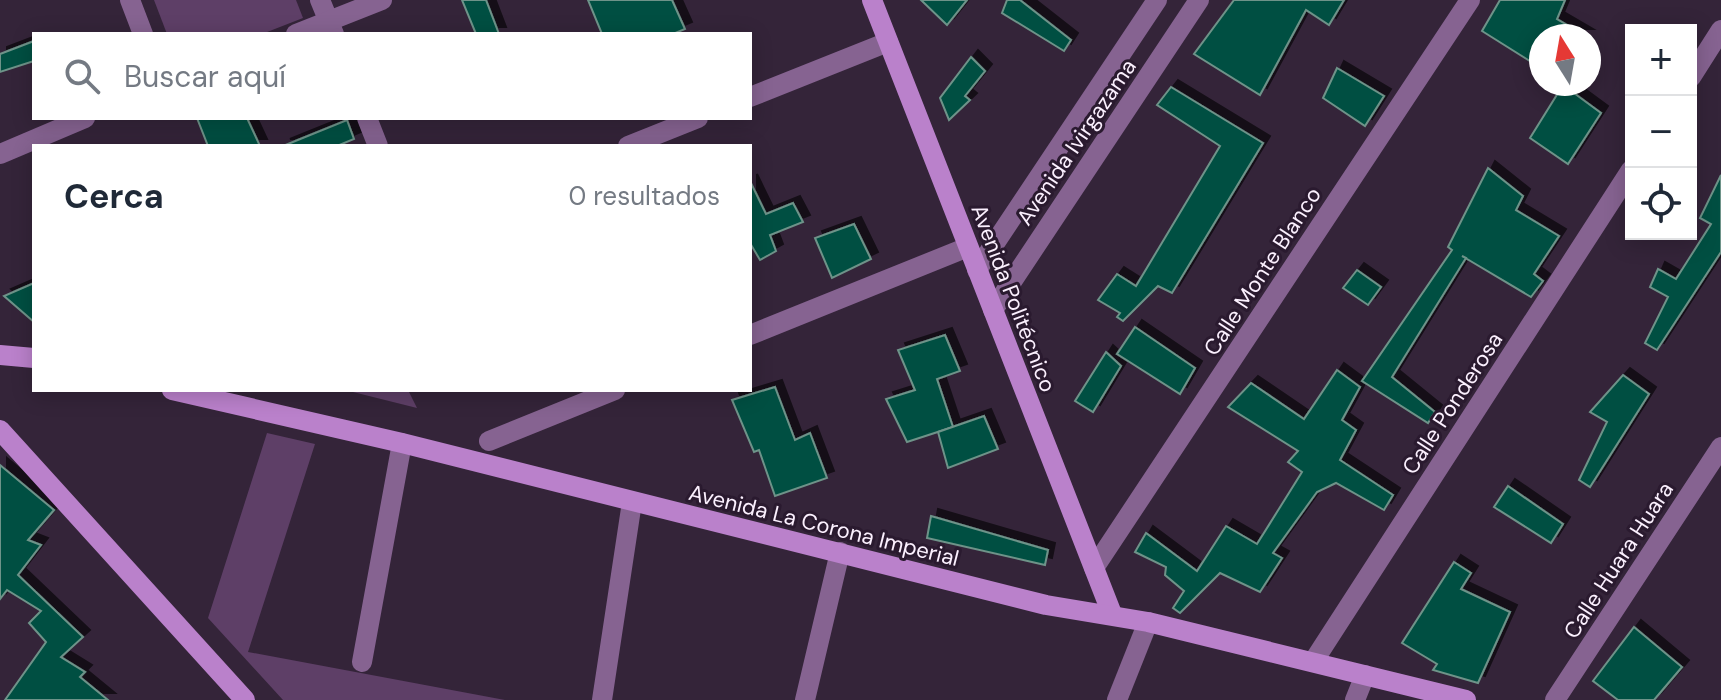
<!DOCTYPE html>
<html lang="es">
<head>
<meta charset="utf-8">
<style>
  body { margin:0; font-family:"DM Sans",sans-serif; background:#f2f2f3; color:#1f2937 }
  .controls { position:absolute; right:24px; top:24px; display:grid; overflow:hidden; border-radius:0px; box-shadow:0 4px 20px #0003 }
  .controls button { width:72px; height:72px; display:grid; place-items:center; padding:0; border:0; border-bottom:2px solid #e0e1e3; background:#fff; color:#1f2937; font:40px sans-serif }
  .compass { position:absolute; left:1529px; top:24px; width:72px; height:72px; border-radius:50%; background:#fff; box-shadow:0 4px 20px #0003; rotate:349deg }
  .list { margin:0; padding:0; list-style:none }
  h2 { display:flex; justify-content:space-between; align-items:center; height:104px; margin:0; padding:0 32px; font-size:34px }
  h2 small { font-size:26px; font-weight:400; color:#747a83 }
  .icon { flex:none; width:44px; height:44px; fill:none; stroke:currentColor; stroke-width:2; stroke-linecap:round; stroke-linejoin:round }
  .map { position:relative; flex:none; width:1721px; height:700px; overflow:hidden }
  .search { position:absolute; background:#fff; box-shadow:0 4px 20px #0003; left:32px; top:32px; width:720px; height:88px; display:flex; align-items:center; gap:20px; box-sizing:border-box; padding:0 28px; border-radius:0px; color:#747a83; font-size:30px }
  .panel { position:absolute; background:#fff; box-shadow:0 4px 20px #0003; left:32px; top:144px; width:720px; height:248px; border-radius:0px }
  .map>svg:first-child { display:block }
</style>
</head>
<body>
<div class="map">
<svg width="1721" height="700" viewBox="0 0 1721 700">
  <defs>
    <filter id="shadow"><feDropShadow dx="7" dy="-7" stdDeviation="0" flood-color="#0009"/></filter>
  </defs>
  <rect width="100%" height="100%" fill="#342439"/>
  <!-- green -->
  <g fill="#5e3f67">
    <polygon points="154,0 296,0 303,18 262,34 167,34"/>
    <polygon points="345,390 408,390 417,408"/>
    <polygon points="267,433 315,444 248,652 505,700 283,700 208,618"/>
  </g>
  <!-- building -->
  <g fill="#005042" stroke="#6e9389" stroke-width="2" filter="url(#shadow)">
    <polygon points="462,0 486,0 499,34 476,34"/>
    <polygon points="588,0 672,0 685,29 673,34 602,34"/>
    <polygon points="921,0 967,0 947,25"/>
    <polygon points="1007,0 1020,0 1071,40 1064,51 1002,13"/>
    <polygon points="1234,0 1344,0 1329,25 1306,10 1260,95 1194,54"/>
    <polygon points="1500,0 1565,0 1557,19 1586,36 1541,36 1541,68 1482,31"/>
    <polygon points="34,41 34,61 0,72 0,54"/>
    <polygon points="971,57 985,71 965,96 970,100 949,120 940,98"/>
    <polygon points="1337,68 1384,96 1365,126 1323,98"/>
    <polygon points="1563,85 1601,113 1568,164 1530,138"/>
    <polygon points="1171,87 1263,143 1172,293 1158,286 1123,321 1117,317 1120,313 1098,300 1117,274 1136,286 1220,146 1157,105"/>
    <polygon points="197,118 247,118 260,146 208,146"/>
    <polygon points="347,120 354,139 337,146 283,146"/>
    <polygon points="1488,168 1523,196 1516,210 1559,236 1534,274 1543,281 1531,297 1462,256 1466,258 1392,377 1435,412 1428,423 1362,381 1452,250 1448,247"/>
    <polygon points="1721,175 1721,252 1657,350 1645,343 1668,297 1650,287 1658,269 1676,279 1711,224 1700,218"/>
    <polygon points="750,181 766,214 793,203 803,222 770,235 776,251 760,260 750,243"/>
    <polygon points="854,224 871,259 832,278 815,238"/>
    <polygon points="1357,270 1381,287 1368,305 1343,288"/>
    <polygon points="34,283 34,322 4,296"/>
    <polygon points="1135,327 1195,368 1180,394 1117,354"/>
    <polygon points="945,335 960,371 937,379 953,427 907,442 886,399 915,390 898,350"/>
    <polygon points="1106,352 1121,366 1093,412 1075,401"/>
    <polygon points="1337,370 1360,387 1342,420 1356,430 1340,460 1393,495 1384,510 1336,483 1317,492 1273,553 1282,558 1260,592 1220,573 1180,613 1173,608 1184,591 1165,575 1166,567 1135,552 1146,533 1197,571 1226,526 1257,544 1302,472 1288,462 1298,451 1228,407 1251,383 1304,419"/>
    <polygon points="1623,375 1649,394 1590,487 1579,480 1607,422 1590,412"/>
    <polygon points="775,387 795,440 810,433 827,478 775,496 759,450 754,452 732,400"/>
    <polygon points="984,416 998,449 948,468 938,432"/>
    <polygon points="0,465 54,510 28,540 41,545 18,575 83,637 61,657 85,672 80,677 108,700 5,700 46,642 29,623 41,611 7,590 0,599"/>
    <polygon points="1508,486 1563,524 1551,543 1494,507"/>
    <polygon points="931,516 1048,550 1045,565 927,538"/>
    <polygon points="1454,562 1471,573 1461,589 1510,612 1478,683 1433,670 1437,664 1402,643"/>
    <polygon points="1634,627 1682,667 1654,700 1618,700 1593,681"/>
  </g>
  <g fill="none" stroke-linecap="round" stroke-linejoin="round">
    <!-- street -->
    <g stroke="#866391" stroke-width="20">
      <polyline points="130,0 143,34"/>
      <polyline points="320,0 334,34"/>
      <polyline points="296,34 382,0"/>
      <polyline points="1691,77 1721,30"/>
      <polyline points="750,97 888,42"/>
      <polyline points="367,118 378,146"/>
      <polyline points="628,146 698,118"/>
      <polyline points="0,154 85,118"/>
      <polyline points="977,270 1157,0"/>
      <polyline points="993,310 1199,0"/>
      <polyline points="750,335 968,247"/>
      <polyline points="489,441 615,390"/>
      <polyline points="1094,568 1470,0"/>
      <polyline points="362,662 402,443"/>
      <polyline points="1313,662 1631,170"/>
      <polyline points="602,700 632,502"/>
      <polyline points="805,700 840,552"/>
      <polyline points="1117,700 1148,622"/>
      <polyline points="1355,700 1365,675"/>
      <polyline points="1555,700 1721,447"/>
    </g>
    <!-- secondary -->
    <g stroke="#ba81cb" stroke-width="20">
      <polyline points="872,0 1112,614"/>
      <polyline points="0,355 34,358"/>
      <polyline points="172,390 402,443 1046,605 1148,622 1466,700"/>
      <polyline points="0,430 245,700"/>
    </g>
  </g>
  <g text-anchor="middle" stroke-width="6" stroke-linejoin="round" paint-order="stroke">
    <!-- street labels -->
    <g font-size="22" fill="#fbf0fe" stroke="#2a1a2f">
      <text transform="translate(1076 142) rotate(-56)" y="8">Avenida Ivirgazama</text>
      <text transform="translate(1262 271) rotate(-57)" y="8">Calle Monte Blanco</text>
      <text transform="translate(1014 298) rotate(69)" y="8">Avenida Politécnico</text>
      <text transform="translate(1452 403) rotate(-57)" y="8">Calle Ponderosa</text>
      <text transform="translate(824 525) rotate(14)" y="8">Avenida La Corona Imperial</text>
      <text transform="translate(1618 560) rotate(-57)" y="8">Calle Huara Huara</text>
    </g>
  </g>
</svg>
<div class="controls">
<button>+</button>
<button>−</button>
<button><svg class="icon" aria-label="locate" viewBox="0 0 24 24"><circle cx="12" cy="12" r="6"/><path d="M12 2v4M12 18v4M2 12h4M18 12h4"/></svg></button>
</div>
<svg class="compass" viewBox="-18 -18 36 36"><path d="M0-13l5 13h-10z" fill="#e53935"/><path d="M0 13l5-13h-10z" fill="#747a83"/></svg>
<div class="search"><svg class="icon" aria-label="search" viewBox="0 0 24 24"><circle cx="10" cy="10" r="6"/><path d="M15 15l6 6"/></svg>Buscar aquí</div>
<section class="panel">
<h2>Cerca<small>0 resultados</small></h2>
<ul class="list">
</ul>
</section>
</div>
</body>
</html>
